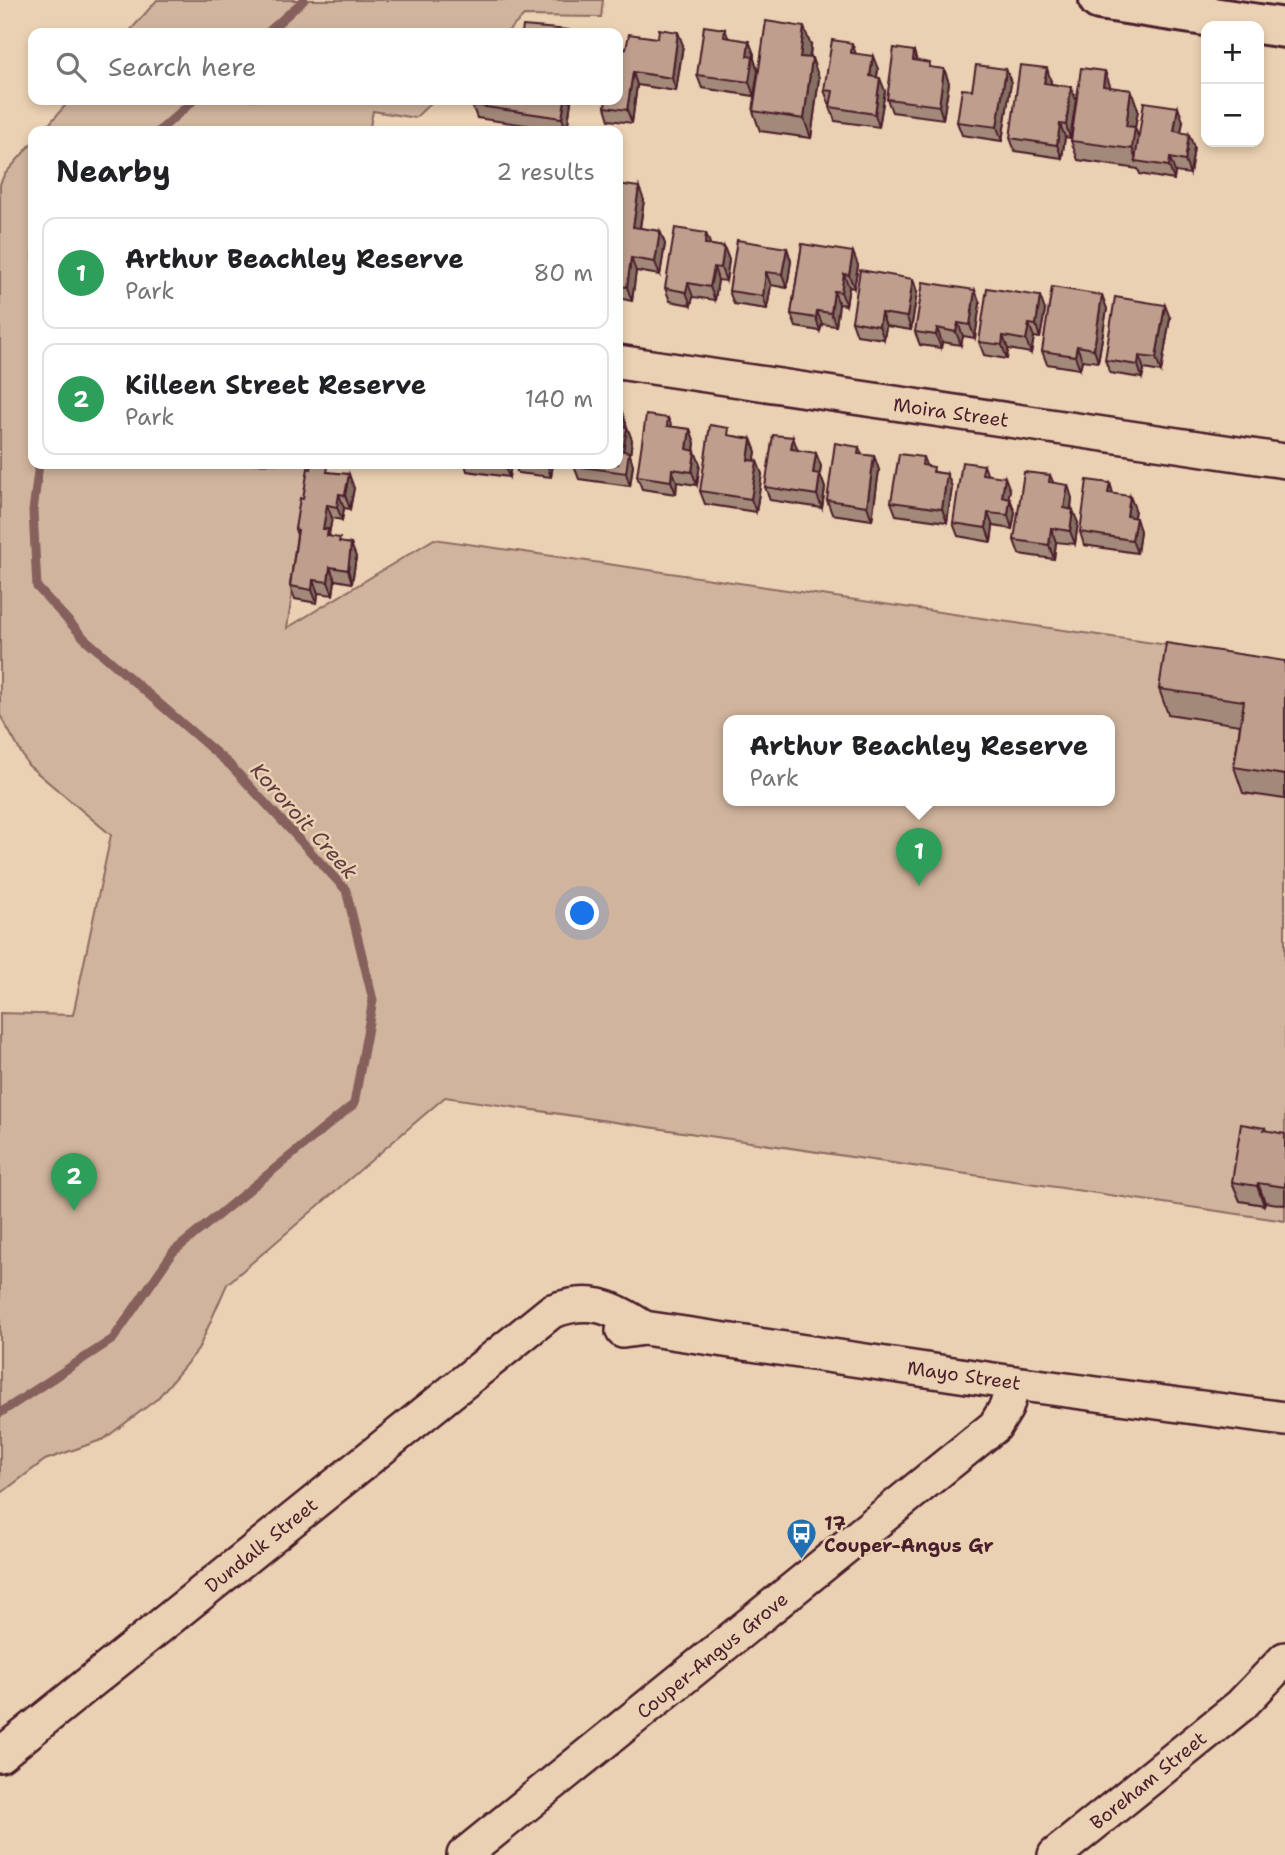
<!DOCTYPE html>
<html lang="en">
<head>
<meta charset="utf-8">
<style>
  body { margin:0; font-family:"Shantell Sans",sans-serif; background:#f6f6f6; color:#202124 }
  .controls { position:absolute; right:21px; top:21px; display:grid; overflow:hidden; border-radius:14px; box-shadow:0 4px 10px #0003 }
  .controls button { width:63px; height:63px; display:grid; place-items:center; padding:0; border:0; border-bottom:2px solid #e0e0e0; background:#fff; color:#202124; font:35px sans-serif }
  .you { position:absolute; left:583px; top:914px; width:24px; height:24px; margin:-18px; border:5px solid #fff; border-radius:50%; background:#1a73e8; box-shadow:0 0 0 10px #1a73e833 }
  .badge { display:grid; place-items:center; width:46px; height:46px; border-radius:50%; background:#b45309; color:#fff; font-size:23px; font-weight:700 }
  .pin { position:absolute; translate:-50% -58px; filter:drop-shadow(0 2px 4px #0008) }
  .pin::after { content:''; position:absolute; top:37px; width:24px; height:21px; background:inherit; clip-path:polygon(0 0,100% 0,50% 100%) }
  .popup { position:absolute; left:723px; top:715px; width:392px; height:91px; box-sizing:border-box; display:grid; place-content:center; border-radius:14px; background:#fff; filter:drop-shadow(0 2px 5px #0005); font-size:23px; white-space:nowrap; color:#757577 }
  .popup b { font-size:26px; color:#202124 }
  .popup::after { content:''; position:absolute; left:50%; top:100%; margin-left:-14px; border:14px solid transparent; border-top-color:#fff }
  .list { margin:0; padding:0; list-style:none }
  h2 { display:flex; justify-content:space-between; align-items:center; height:91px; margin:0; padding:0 28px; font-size:30px }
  h2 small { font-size:23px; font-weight:400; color:#757577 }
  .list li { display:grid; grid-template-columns:46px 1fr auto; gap:21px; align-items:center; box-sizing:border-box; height:112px; margin:0 14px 14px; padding:0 14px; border:2px solid #e0e0e0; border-radius:14px }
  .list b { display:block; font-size:26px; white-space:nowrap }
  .list p { margin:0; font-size:23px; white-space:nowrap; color:#757577 }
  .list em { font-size:23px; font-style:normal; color:#757577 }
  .icon { flex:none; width:38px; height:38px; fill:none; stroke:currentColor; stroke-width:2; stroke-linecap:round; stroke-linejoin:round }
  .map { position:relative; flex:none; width:1285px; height:1855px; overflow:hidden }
  .search { position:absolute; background:#fff; box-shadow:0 4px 10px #0003; left:28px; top:28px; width:595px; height:77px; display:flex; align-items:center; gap:18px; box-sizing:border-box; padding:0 24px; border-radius:14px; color:#757577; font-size:26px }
  .panel { position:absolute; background:#fff; box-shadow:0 4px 10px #0003; left:28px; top:126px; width:595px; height:343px; border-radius:14px }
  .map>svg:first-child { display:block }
</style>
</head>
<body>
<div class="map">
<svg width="1285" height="1855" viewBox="0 0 1285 1855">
  <rect width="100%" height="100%" fill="#ebd1b3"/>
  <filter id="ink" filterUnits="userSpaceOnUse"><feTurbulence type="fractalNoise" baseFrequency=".0143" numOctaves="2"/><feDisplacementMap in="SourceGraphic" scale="14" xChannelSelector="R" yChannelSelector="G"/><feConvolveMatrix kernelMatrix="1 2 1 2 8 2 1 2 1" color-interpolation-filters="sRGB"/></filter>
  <g filter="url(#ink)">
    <!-- green -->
    <g fill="#d0b49d" stroke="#8d6a64" stroke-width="2" fill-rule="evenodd">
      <polygon points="157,0 603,0 601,17 524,16 506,33 128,33"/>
      <polygon points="70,100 434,100 415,118 373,111 369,131 43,131"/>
      <path d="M33,142V464H312L287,628L434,539L1285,662V1221L445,1097L227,1284L198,1350L157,1399L104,1439L45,1460L0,1494V1013L73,1015L111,835L28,765L0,715V184L4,175ZM728,720H1110V800H728Z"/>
    </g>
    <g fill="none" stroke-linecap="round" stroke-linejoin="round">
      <!-- stream -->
      <g stroke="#85605c" stroke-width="9">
        <polyline points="267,33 304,0"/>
        <polyline points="159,131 194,100"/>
        <polyline points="0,1413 113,1339 173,1252 354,1104 373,1000 346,890 230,765 85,639 37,587 33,511 39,464"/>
      </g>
      <defs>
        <g id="street">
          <polyline points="618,362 1285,461"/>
          <polyline points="623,1331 644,1328 1014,1383 1285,1419"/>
          <path d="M0,1755L552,1311C590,1297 611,1306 644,1328"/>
          <polyline points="464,1855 995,1426 1006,1408 1014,1383"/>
          <polyline points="1055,1855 1241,1705 1285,1659"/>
        </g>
        <polyline id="secondary" points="1099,0 1285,28"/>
      </defs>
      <!-- street casing -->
      <use href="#street" stroke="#4a1f2b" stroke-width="38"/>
      <!-- secondary casing -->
      <use href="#secondary" stroke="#4a1f2b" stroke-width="44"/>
      <!-- street -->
      <use href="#street" stroke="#ebd1b3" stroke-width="33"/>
      <!-- secondary -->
      <use href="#secondary" stroke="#ebd1b3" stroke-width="38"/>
    </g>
    <!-- wall -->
    <g fill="#a38979" stroke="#4a1f2b" stroke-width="2">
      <polygon points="725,29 728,37 754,54 754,59 758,71 754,96 702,88 697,75"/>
      <polygon points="683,45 676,91 637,85 632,123 609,120 605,107 626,49"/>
      <polygon points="811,46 810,58 819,78 811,138 760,131 753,111"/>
      <polygon points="914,51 917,61 932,68 944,69 949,83 943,119 892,112 887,99"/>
      <polygon points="856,54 878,69 877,77 885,91 879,127 835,121 830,107 831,103 829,103 824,90"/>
      <polygon points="1006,69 1011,83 1002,141 962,135 957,122 972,90"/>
      <polygon points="1051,82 1051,84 1071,87 1076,100 1070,138 1065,137 1062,158 1015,151 1010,138"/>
      <polygon points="1111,88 1131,90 1138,110 1135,128 1139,138 1183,121 1181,132 1194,147 1190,174 1175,172 1174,180 1140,174 1138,169 1078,160 1071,141"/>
      <polygon points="571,101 567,131 477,118 472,105"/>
      <polygon points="618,184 644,200 640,228 660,231 665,244 660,275 636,271 632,301 618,298"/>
      <polygon points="802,244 858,265 854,288 849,287 846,305 839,304 836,326 822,324 820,331 796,327 791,314"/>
      <polygon points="711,245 724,247 729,260 726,281 718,280 715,300 693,297 691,305 670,301 665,288"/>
      <polygon points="787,248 791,261 787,288 771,285 767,309 734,304 729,291"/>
      <polygon points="917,292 911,330 886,326 884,339 857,335 852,321"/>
      <polygon points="1102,295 1107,309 1098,362 1082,360 1080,369 1047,364 1042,351"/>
      <polygon points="980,303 975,338 963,336 961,345 942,342 941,348 920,345 915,332"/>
      <polygon points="1045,310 1040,338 1034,337 1031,353 1008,349 1007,359 984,355 979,342"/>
      <polygon points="1170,318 1161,372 1144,369 1142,378 1110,373 1105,360"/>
      <polygon points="621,410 626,423 625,427 627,427 632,440 630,455 633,465 630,486 579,479 574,466"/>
      <polygon points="668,418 672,427 690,429 695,443 694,451 700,464 697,485 677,482 676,494 642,489 637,476"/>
      <polygon points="732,436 751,439 756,452 754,461 762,474 756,512 705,504 700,491"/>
      <polygon points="859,447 862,455 874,456 879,470 872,520 832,514 827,500"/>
      <polygon points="798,450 821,466 820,474 825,488 822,508 770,500 765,487"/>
      <polygon points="923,457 926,465 935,472 947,474 952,487 947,522 896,515 891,502"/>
      <polygon points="465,464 511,464 509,477 467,471"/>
      <polygon points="514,464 553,464 551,477 518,473"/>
      <polygon points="555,464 573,464 572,466"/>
      <polygon points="984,465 987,474 1010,490 1008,498 1010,499 1015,512 1012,529 993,526 991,542 958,536 953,523"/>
      <polygon points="330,472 354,488 350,509 344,508 342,520 332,518 329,534 330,537 341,543 351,544 356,557 352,583 335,580 333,595 318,593 317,603 295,599 290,586 297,535 295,529 303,499"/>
      <polygon points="1050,475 1053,482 1072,498 1071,509 1078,523 1075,544 1056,542 1054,559 1019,554 1014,540"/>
      <polygon points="1110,483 1113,494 1135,509 1134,517 1140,531 1137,553 1084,545 1080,532"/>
      <polygon points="1285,661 1285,799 1243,793 1234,767 1240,725 1168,714 1159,689"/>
      <polygon points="1265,1128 1266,1131 1285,1134 1285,1205 1265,1202 1264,1205 1240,1201 1232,1182"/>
    </g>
    <!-- shaded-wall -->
    <g fill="#856f63" stroke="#4a1f2b" stroke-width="2">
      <polygon points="804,27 811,46 807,77 800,57"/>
      <polygon points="678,32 683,45 676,91 672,78"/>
      <polygon points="749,41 754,54 754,59 758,71 754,96 749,82 747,56"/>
      <polygon points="852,43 857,57 851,53"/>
      <polygon points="873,56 878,69 875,90 870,76"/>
      <polygon points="812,58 819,78 811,138 804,119"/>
      <polygon points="1047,68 1051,82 1049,96 1044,83"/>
      <polygon points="944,69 949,83 943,119 939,106"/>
      <polygon points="1006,69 1011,83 1002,141 997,127"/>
      <polygon points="1105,71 1112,91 1103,86"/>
      <polygon points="633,72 637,85 632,123 627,110"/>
      <polygon points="880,78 885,91 879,127 875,114"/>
      <polygon points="1071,87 1076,100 1070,138 1066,125"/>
      <polygon points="1131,90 1138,110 1135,128 1142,147 1136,161 1126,126"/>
      <polygon points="565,100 571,101 567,131 562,118"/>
      <polygon points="1178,107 1183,121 1179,144 1174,131"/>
      <polygon points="1060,124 1065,137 1062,158 1057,145"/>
      <polygon points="1189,134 1194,147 1190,174 1185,161"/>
      <polygon points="1170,158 1175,172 1174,180 1169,166"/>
      <polygon points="639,187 644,200 638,240 633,227"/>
      <polygon points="660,231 665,244 660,275 655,262"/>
      <polygon points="706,233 711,246 705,244"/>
      <polygon points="724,247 729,260 726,281 721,268"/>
      <polygon points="787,248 791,261 787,288 782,274"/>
      <polygon points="853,252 858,265 854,288 849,275"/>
      <polygon points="631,258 636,271 632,301 627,287"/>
      <polygon points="714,267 718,280 715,300 710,287"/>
      <polygon points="766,272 771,285 767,309 763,296"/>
      <polygon points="844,274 849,287 846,305 841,292"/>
      <polygon points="913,279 917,292 911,330 907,317"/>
      <polygon points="688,283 693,297 691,305 686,292"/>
      <polygon points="975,290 980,303 975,338 970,325"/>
      <polygon points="834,291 839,304 836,326 831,313"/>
      <polygon points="1102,295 1107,309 1098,362 1094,349"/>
      <polygon points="1040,296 1045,310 1040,338 1036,325"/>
      <polygon points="1165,305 1170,318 1161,372 1156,358"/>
      <polygon points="817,311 822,324 820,331 816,318"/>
      <polygon points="881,313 886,326 884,339 879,326"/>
      <polygon points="958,323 963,336 961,345 956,332"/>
      <polygon points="1029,324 1034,337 1031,353 1026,340"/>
      <polygon points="937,328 942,342 941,348 936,335"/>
      <polygon points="1003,336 1008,349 1007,359 1002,345"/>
      <polygon points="1077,346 1082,360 1080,369 1075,356"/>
      <polygon points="1139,356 1144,369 1142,378 1138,365"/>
      <polygon points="621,410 626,423 623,439 618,426"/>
      <polygon points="627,427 632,440 630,455 633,465 630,486 626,473 623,451"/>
      <polygon points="690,429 695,443 692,463 687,449"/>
      <polygon points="793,437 798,451 791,449"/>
      <polygon points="751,439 756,452 752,473 748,460"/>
      <polygon points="695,451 700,464 697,485 692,472"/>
      <polygon points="816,453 821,466 818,486 813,473"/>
      <polygon points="874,456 879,470 872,520 867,506"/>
      <polygon points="757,461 762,474 756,512 751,499"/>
      <polygon points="504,464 511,464 509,477"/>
      <polygon points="547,464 553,464 551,477"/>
      <polygon points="672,469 677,482 676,494 671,481"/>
      <polygon points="349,474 354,488 350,509 345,495"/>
      <polygon points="820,474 825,488 822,508 817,495"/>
      <polygon points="947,474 952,487 947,522 942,509"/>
      <polygon points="1005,477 1010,490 1006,510 1002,497"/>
      <polygon points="1110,483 1114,497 1108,493"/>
      <polygon points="1068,485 1072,498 1069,522 1064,508"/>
      <polygon points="339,494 344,508 342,520 337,507"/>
      <polygon points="1130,496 1135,509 1132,529 1127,516"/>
      <polygon points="1010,499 1015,512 1012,529 1008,515"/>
      <polygon points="327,505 332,518 329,534 333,542 332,549 323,529"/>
      <polygon points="1073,510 1078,523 1075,544 1070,531"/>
      <polygon points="988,513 993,526 991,542 986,528"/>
      <polygon points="1136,518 1140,531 1137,553 1132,540"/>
      <polygon points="1051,528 1056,542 1054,559 1049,545"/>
      <polygon points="351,544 356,557 352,583 348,570"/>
      <polygon points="330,567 335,580 333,595 328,582"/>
      <polygon points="313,580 318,593 317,603 312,590"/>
      <polygon points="1258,1183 1265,1202 1264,1205 1257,1186"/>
    </g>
    <!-- building -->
    <g fill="#be9f8d" stroke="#4a1f2b" stroke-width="2">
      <polygon points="766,21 804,27 800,57 812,58 804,119 753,111"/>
      <polygon points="523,26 569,30 569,33 522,33"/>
      <polygon points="704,26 725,29 724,37 749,41 747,56 753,57 749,82 697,75"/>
      <polygon points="659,29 678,32 672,78 633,72 627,110 605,107 606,100 618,100 618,48 626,49 629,34 658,38"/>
      <polygon points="832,40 852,43 851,53 873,56 870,76 880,78 875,114 830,107 833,91 824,90"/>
      <polygon points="894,48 914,51 913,60 930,63 929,67 944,69 939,106 887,99"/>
      <polygon points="976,65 1006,69 997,127 957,122 962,89 972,90"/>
      <polygon points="1020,65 1047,68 1044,83 1071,87 1066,125 1060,124 1057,145 1010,138"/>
      <polygon points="1081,68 1105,71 1103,86 1131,90 1126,126 1135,127 1132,149 1071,141"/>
      <polygon points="473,100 565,100 562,118 472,105"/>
      <polygon points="1144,102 1178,107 1174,131 1189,134 1185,161 1170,158 1169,166 1135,161"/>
      <polygon points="618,184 639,187 633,227 660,231 655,262 631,258 627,287 618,286"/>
      <polygon points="675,228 706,233 705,244 724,247 721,268 714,267 710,287 688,283 686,292 665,288"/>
      <polygon points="737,240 787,248 782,274 766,272 763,296 729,291"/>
      <polygon points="802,244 853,252 849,275 844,274 841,292 834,291 831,313 817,311 816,318 791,314"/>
      <polygon points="860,270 913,279 907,317 881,313 879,326 852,321"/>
      <polygon points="923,282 975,290 970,325 958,323 956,332 937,328 936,335 915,332"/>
      <polygon points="1052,287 1102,295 1094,349 1077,346 1075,356 1042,351"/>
      <polygon points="987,288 1040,296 1036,325 1029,324 1026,340 1003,336 1002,345 979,342"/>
      <polygon points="1115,297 1165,305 1156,358 1139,356 1138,365 1105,360"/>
      <polygon points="618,409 621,410 618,426 627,427 623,451 629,452 626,473 574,466 575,464 618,464"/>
      <polygon points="646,415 668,418 667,426 690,429 687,449 695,451 692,472 672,469 671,481 637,476"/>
      <polygon points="710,425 729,428 728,435 751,439 748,460 757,461 751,499 700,491"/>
      <polygon points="773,435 793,437 791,449 816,453 813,473 820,474 817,495 765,487"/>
      <polygon points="835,443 859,447 858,454 874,456 867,506 827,500"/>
      <polygon points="899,454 923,457 922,465 934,467 933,472 947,474 942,509 891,502"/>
      <polygon points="962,462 984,465 982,474 1005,477 1002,497 1010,499 1008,515 988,513 986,528 953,523"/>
      <polygon points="312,464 328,466 327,472 349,474 345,495 339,494 337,507 327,505 323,529 328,529 327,536 340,538 339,542 351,544 348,570 330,567 328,582 313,580 312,590 290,586 298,530 295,529 300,498 303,499 308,468 311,469"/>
      <polygon points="1024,472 1050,475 1049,482 1068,485 1064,508 1073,510 1070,531 1051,528 1049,545 1014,540"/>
      <polygon points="1087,480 1110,483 1108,493 1130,496 1127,516 1136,518 1132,540 1080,532"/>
      <polygon points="1166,643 1285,661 1285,775 1234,767 1244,701 1159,689"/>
      <polygon points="1241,1124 1265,1128 1264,1130 1285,1134 1285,1187 1258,1183 1257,1186 1232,1182"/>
    </g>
  </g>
  <!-- icons -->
  <defs>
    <symbol id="bus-pin" viewBox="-11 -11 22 30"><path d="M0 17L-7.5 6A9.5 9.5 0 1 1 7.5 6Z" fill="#1f6fb2" stroke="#ebd1b3"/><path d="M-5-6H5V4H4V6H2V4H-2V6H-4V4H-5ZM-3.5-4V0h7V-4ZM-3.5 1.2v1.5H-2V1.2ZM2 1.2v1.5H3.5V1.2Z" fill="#fff"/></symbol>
  </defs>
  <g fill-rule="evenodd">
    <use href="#bus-pin" x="784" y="1516" width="35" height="47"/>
  </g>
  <g text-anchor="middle" stroke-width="5" stroke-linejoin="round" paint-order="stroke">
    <!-- street labels -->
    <g font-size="19" fill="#4a1f2b" stroke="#ebd1b3">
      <text transform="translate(951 412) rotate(8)" y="7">Moira Street</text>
      <text transform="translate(964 1375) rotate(8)" y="7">Mayo Street</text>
      <text transform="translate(261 1545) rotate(-39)" y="7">Dundalk Street</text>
      <text transform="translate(712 1655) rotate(-39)" y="7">Couper-Angus Grove</text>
      <text transform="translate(1148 1780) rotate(-39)" y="7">Boreham Street</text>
    </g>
    <!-- poi labels -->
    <g font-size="19" font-weight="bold" fill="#4a1f2b" stroke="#ebd1b3" text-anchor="start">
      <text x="824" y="1530">17<tspan x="824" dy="22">Couper-Angus Gr</tspan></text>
    </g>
    <!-- water labels -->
    <g font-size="21" font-style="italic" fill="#623a40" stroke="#ebd1b3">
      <text transform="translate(304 821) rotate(48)" y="7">Kororoit Creek</text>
    </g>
  </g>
</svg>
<div class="controls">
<button>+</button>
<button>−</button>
</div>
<div class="you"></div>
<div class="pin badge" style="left:919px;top:886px;background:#2e9e5b">1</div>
<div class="popup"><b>Arthur Beachley Reserve</b>Park</div>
<div class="pin badge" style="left:74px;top:1211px;background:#2e9e5b">2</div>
<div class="search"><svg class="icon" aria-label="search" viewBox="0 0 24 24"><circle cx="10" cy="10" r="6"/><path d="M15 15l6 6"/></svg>Search here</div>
<section class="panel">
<h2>Nearby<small>2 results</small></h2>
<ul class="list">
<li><span class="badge" style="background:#2e9e5b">1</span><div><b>Arthur Beachley Reserve</b><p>Park</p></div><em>80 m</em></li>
<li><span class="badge" style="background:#2e9e5b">2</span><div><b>Killeen Street Reserve</b><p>Park</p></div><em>140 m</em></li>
</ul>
</section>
</div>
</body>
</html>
